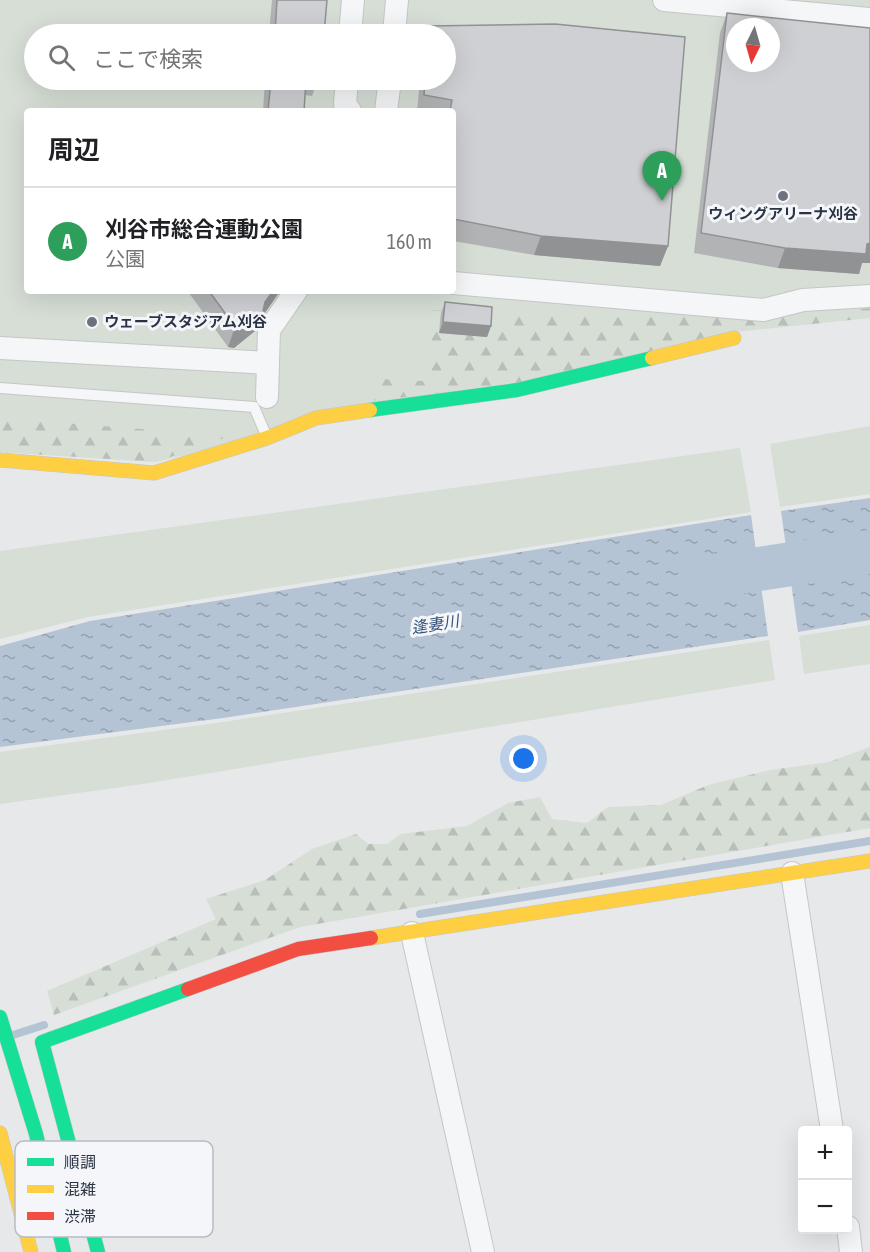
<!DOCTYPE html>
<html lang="ja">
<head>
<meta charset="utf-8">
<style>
  body { margin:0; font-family:"Asap Condensed","Noto Sans JP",sans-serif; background:#f6f6f6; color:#202124 }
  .controls { position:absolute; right:18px; bottom:18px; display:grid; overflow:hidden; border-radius:6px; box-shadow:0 6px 24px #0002 }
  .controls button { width:54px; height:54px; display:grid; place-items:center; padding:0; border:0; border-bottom:2px solid #e0e0e0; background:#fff; color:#202124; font:30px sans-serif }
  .compass { position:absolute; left:726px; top:18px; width:54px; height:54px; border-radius:50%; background:#fff; box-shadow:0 6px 24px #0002; rotate:185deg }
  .you { position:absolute; left:524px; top:759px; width:21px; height:21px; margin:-15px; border:4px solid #fff; border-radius:50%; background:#1a73e8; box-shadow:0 0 0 9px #1a73e833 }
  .badge { display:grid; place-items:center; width:39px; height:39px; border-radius:50%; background:#1a73e8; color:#fff; font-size:20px; font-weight:700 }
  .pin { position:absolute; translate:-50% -50px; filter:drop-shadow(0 2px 3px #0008) }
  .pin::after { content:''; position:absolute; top:32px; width:21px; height:18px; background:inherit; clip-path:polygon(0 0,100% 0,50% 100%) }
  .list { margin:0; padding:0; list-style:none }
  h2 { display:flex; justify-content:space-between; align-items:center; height:78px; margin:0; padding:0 24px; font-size:26px }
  h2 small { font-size:20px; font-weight:400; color:#757577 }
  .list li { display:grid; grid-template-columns:39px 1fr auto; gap:18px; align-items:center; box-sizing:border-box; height:108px; padding:0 24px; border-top:2px solid #e0e0e0 }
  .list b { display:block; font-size:22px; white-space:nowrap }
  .list p { margin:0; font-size:20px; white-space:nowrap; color:#757577 }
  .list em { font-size:20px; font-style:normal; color:#757577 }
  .icon { flex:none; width:33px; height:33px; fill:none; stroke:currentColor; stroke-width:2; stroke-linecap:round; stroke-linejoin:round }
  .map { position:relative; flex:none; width:870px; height:1252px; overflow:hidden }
  .search { position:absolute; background:#fff; box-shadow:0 6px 24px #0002; left:24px; top:24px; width:432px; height:66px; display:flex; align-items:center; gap:15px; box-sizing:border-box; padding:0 21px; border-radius:33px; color:#757577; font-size:22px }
  .panel { position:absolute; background:#fff; box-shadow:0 6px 24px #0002; left:24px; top:108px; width:432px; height:186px; border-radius:6px }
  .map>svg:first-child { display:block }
</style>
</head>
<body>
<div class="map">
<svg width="870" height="1252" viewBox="0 0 870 1252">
  <defs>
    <pattern id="forest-firs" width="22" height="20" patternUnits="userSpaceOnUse" patternTransform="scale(1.5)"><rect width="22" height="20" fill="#d6ded6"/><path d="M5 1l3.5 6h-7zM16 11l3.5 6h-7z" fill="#b8bfb9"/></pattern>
    <pattern id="water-ripples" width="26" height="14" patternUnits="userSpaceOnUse" patternTransform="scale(1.5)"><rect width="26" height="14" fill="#b4c4d5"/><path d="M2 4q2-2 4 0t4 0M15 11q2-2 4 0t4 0" fill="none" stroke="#93a0af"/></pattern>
  </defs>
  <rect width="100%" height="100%" fill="#e6e8ea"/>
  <!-- green -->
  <g fill="#d6ded6" fill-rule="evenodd">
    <path d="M0,0H870V318L715,328L156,462L0,452ZM735,27H771V63H735ZM34,34H446V80H34ZM27,111H453V291H27Z"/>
    <polygon points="870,426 870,494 780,507 770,444"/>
    <polygon points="740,448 751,512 88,617 0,639 0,551"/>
    <polygon points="870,625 870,664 804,674 799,636"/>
    <polygon points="769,640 775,680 143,784 0,804 0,752 223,722"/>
  </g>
  <!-- forest -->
  <g fill="url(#forest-firs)">
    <polygon points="870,308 870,318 735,332 521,382 374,401 377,379 423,381 429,310 740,318"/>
    <polygon points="0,418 230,436 156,462 0,452"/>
    <polygon points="870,747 870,828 300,927 54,1015 47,991 216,919 206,899 265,880 312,849 356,834 368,844 387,844 401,834 467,826 508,803 540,797 552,819 587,823 608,807 661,805 708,785 770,770 829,762"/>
  </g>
  <!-- water -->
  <g fill="url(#water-ripples)">
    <polygon points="870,498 870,620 798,632 781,511"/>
    <polygon points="751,515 768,636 223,718 0,747 0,646 90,621"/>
  </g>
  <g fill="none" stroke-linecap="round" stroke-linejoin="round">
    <!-- stream -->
    <g stroke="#b4c4d5" stroke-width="8">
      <polyline points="420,914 870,841"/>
      <polyline points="13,1035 44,1025"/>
    </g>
    <!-- river -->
    <polyline stroke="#b4c4d5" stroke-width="44" points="700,578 870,552"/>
    <defs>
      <polyline id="lane" points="0,388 254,407 266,435"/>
      <g id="street">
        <polyline points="664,0 870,19"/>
        <polyline points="350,34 353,0"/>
        <polyline points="394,34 397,0"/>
        <polyline points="347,80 345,104 350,111"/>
        <polyline points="386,111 390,80"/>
        <polyline points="453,283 763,310 803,300 870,296"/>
        <polyline points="0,348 268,363"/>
        <polyline points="267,397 269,330 296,291"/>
        <polyline points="792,873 832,1130"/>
        <polyline points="412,933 483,1252"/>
        <polyline points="848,1227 851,1252"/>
      </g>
      <g id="fast">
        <polyline points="370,410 517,390 652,358"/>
        <polyline points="0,1017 36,1134 64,1252"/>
        <polyline points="98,1252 42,1042 188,989"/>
      </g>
      <g id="slow">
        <polyline points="652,358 734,338"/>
        <polyline points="0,460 154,473 267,438 316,418 370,410"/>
        <polyline points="371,938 870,861"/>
        <polyline points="0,1133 31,1252"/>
      </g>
      <polyline id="jam" points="188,989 298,949 371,938"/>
    </defs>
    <!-- lane casing -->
    <use href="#lane" stroke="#c4c6c8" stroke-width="12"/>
    <!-- street casing -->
    <use href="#street" stroke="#c4c6c8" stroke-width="24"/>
    <!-- fast casing -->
    <use href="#fast" stroke="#c4c6c8" stroke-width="15"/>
    <!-- slow casing -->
    <use href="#slow" stroke="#c4c6c8" stroke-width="15"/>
    <!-- jam casing -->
    <use href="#jam" stroke="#c4c6c8" stroke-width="15"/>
    <!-- lane -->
    <use href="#lane" stroke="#f5f6f7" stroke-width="10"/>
    <!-- street -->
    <use href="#street" stroke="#f5f6f7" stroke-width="22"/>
    <!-- fast -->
    <use href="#fast" stroke="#16e098" stroke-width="14"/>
    <!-- slow -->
    <use href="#slow" stroke="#ffcf43" stroke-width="14"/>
    <!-- jam -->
    <use href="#jam" stroke="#f24e42" stroke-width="14"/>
  </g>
  <!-- wall -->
  <g fill="#b1b3b5">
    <polygon points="272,0 327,0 324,34 269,34"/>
    <polygon points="727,13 870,28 870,263 862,263 859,274 778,268 694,253 720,33"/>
    <polygon points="555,24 685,37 668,246 660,266 534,255 453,241 453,111 417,111 420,80 446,80 446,34 427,34 430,26"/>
    <polygon points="265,80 318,80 312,96 305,95 304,111 263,111"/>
    <polygon points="190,291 280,291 260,320 255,331 234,348 228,347 189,293"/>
    <polygon points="445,302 491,326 487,337 439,333 441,313"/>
  </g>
  <!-- shaded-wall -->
  <g fill="#909294">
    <polygon points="541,236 668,246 660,266 534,255"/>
    <polygon points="870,243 870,263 862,263 859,274 778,268 785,248"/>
    <polygon points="273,291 280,291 260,320 255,331 234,348 228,347 235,327 265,302"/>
    <polygon points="443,322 491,326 487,337 439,333"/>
  </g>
  <!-- building -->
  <g fill="#ced0d3" stroke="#909294" stroke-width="1.5" fill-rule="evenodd">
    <polygon points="277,0 327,0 324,34 275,34"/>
    <path d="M727,13L870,28V243L867,244L866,254L785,248L701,233ZM735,27H771V63H735Z"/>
    <polygon points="555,24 685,37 668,246 541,236 453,219 453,111 450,111 452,100 424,95 425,80 446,80 446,34 429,34 430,26"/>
    <polygon points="271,80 306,80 304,111 268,111"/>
    <polygon points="209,291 273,291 265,302 263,311 241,328 235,327"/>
    <polygon points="445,302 492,307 491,326 443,322"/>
  </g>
  <!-- markers -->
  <g fill="#6c737f" stroke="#f4f6f9" stroke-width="2">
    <circle cx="783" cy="196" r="6"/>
    <circle cx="92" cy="322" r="6"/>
  </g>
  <g text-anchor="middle" stroke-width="6" stroke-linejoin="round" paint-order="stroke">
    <!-- poi labels -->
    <g font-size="15" font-weight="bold" fill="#2b3445" stroke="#f4f6f9">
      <text x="783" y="219">ウィングアリーナ刈谷</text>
      <text x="104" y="327" text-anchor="start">ウェーブスタジアム刈谷</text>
    </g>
    <!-- water labels -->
    <g font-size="16" font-style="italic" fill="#34527a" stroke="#f4f6f9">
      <text transform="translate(435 624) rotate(-9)" y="6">逢妻川</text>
    </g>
  </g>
  <!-- legend -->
  <rect x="15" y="1141" width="198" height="96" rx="9" fill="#f4f6f9" stroke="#b8bcc3" stroke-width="1.5"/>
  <rect x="27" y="1158" width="27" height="8" fill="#16e098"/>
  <rect x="27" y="1185" width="27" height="8" fill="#ffcf43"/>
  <rect x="27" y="1212" width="27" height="8" fill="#f24e42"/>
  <g font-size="16" fill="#2b3445">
    <text x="64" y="1168">順調</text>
    <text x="64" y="1195">混雑</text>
    <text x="64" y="1222">渋滞</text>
  </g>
</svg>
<div class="controls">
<button>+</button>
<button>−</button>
</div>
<svg class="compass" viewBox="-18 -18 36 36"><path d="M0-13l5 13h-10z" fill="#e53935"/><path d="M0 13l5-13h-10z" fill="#757577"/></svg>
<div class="you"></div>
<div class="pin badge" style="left:662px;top:201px;background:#2e9e5b">A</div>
<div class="search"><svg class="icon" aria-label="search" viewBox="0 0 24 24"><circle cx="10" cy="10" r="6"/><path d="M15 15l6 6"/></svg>ここで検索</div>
<section class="panel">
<h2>周辺<small></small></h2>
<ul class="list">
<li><span class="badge" style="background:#2e9e5b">A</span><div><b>刈谷市総合運動公園</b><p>公園</p></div><em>160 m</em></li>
</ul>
</section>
</div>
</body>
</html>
